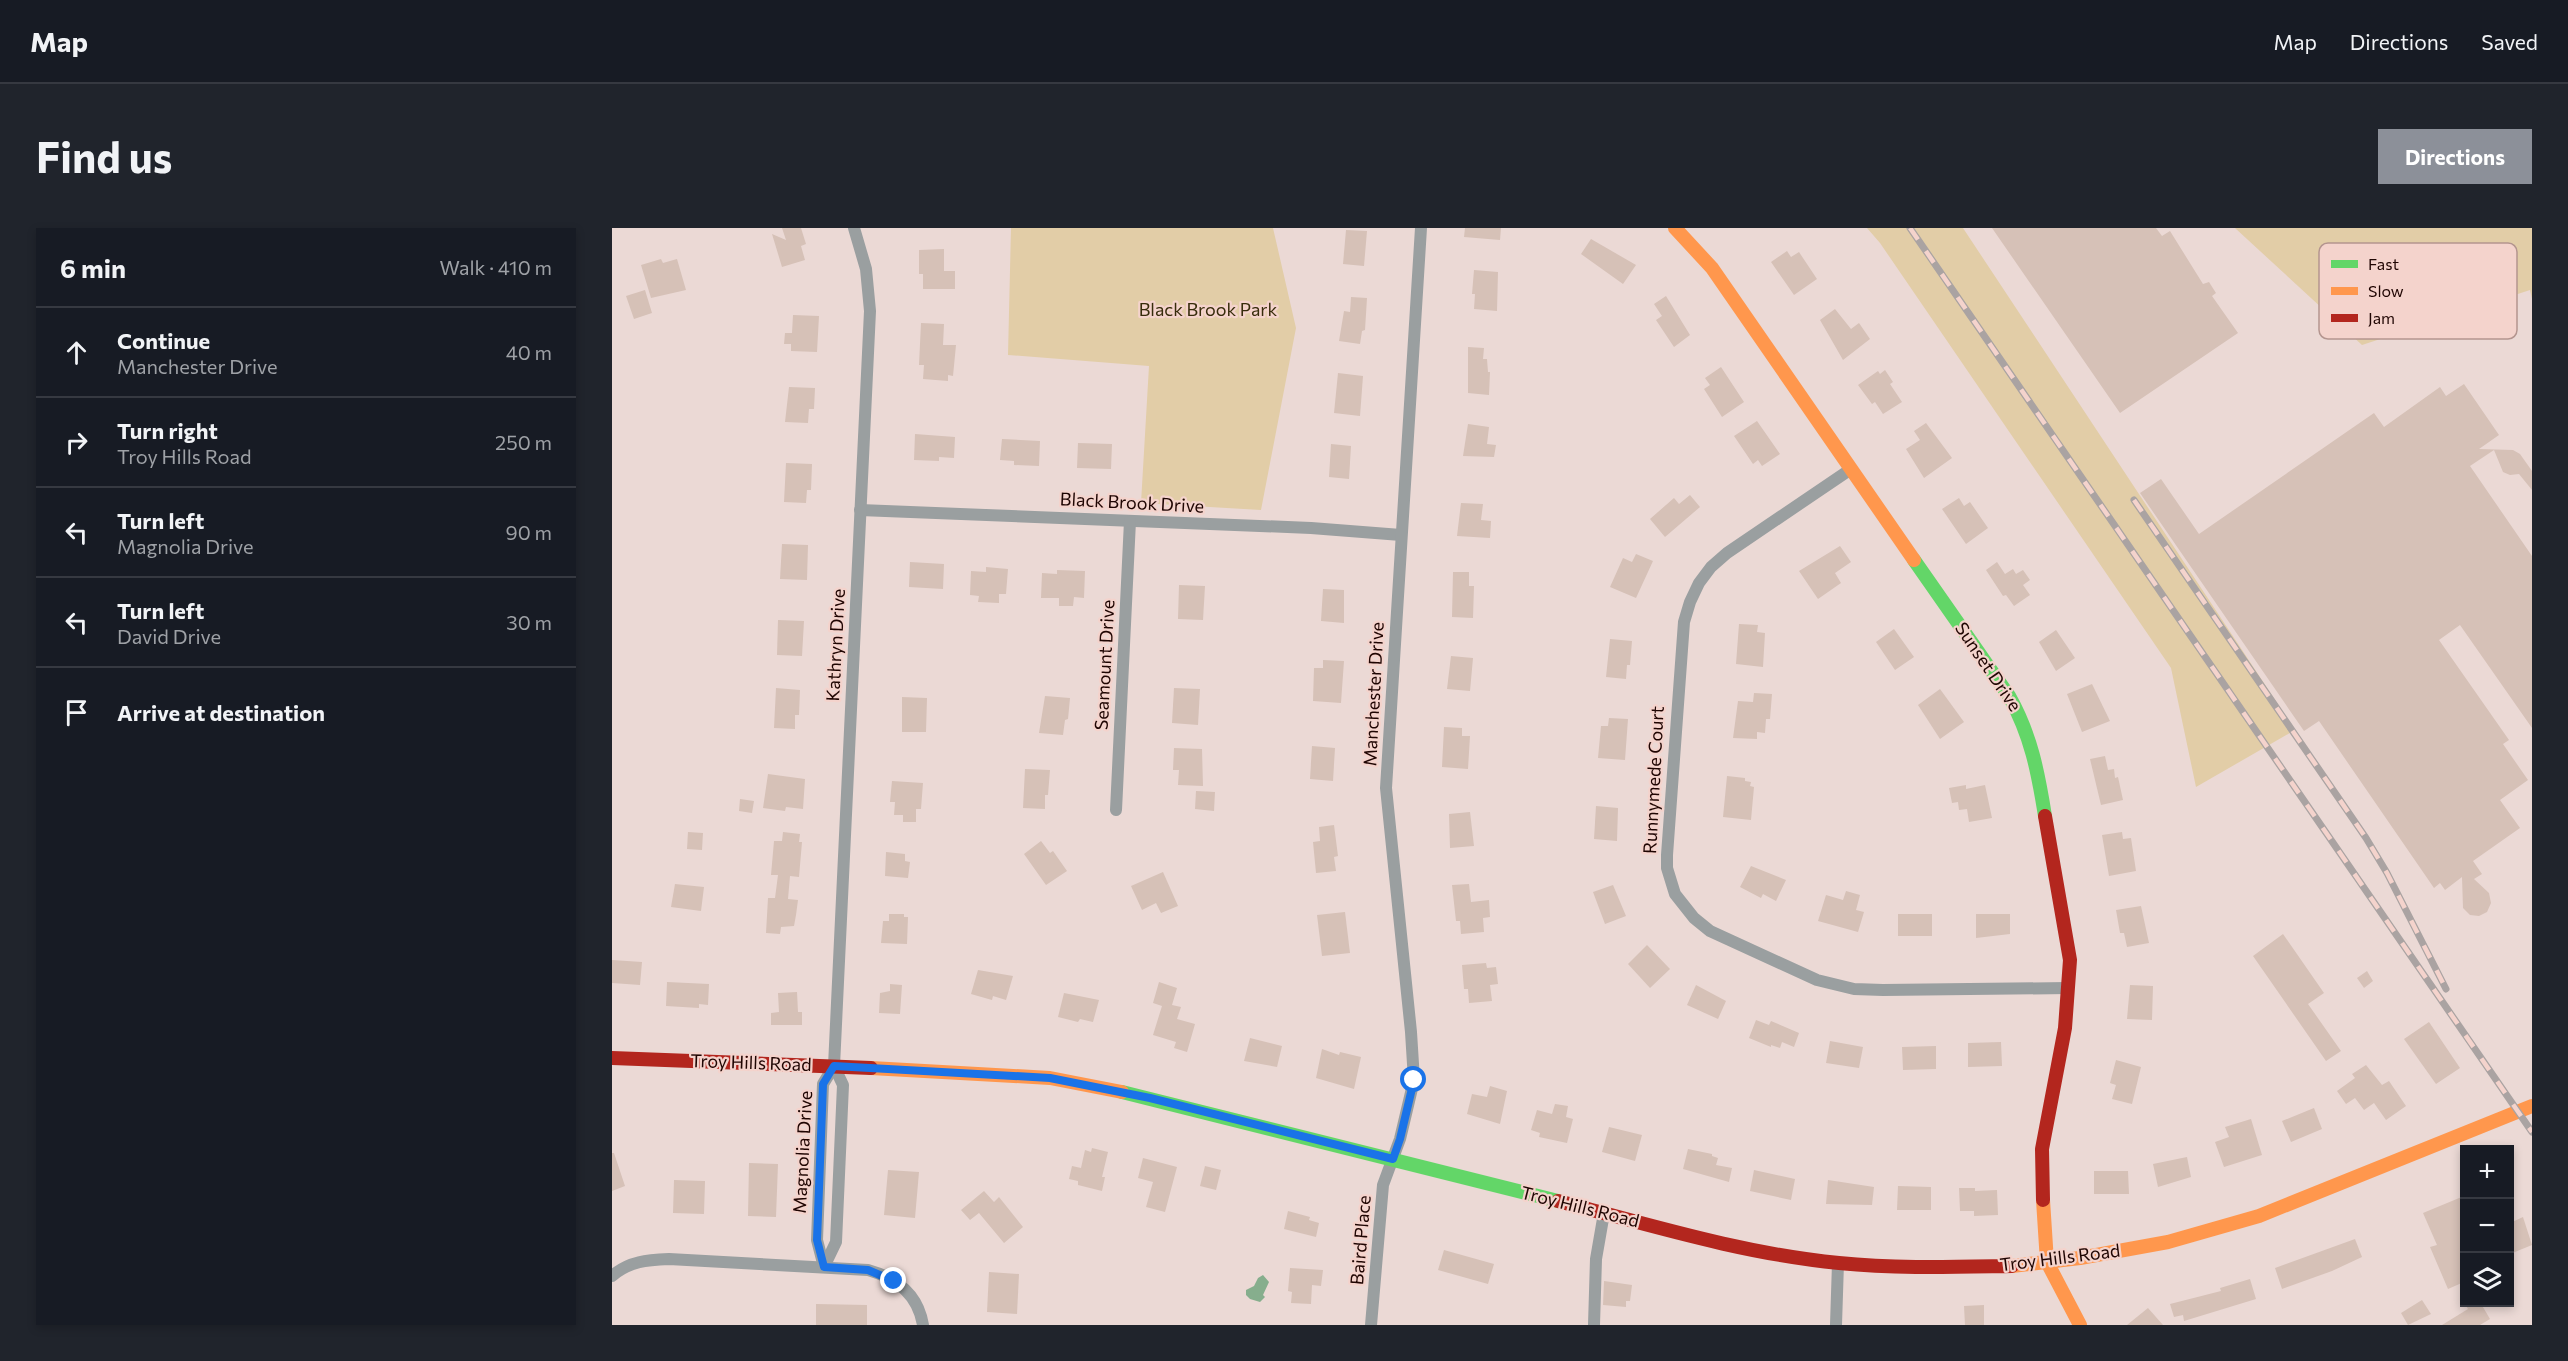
<!DOCTYPE html>
<html lang="en">
<head>
<meta charset="utf-8">
<style>
  body { margin:0; font-family:Commissioner,sans-serif; background:#20242c; color:#f1f3f6 }
  .controls { position:absolute; right:18px; bottom:18px; display:grid; overflow:hidden; border-radius:0px; box-shadow:0 3px 9px #0003 }
  .controls button { width:54px; height:54px; display:grid; place-items:center; padding:0; border:0; border-bottom:2px solid #363941; background:#171b24; color:#f1f3f6; font:30px sans-serif }
  .stop { position:absolute; width:18px; height:18px; margin:-14px; border:4px solid #1a73e8; border-radius:50%; background:#fff }
  .stop.end { background:#1a73e8; border-color:#fff; box-shadow:0 2px 6px #0008 }
  .list { margin:0; padding:0; list-style:none }
  h2 { display:flex; justify-content:space-between; align-items:center; height:78px; margin:0; padding:0 24px; font-size:26px }
  h2 small { font-size:20px; font-weight:400; color:#9ea1a6 }
  .list li { display:grid; grid-template-columns:39px 1fr auto; gap:18px; align-items:center; box-sizing:border-box; height:90px; padding:0 24px; border-top:2px solid #363941 }
  .list b { display:block; font-size:22px; white-space:nowrap }
  .list p { margin:0; font-size:20px; white-space:nowrap; color:#9ea1a6 }
  .list em { font-size:20px; font-style:normal; color:#9ea1a6 }
  .icon { flex:none; width:33px; height:33px; fill:none; stroke:currentColor; stroke-width:2; stroke-linecap:round; stroke-linejoin:round }
  .map { position:relative; flex:none; width:1920px; height:1097px; overflow:hidden; border-radius:0px }
  header { display:flex; align-items:center; gap:36px; box-sizing:border-box; height:84px; padding:0 30px; background:#171b24; border-bottom:2px solid #363941 }
  header strong { font-size:28px }
  nav { display:flex; gap:33px; margin-inline-start:auto; font-size:21px }
  .intro { display:flex; align-items:center; justify-content:space-between; box-sizing:border-box; height:144px; padding:0 36px }
  h1 { margin:0; font-size:42px }
  .button { padding:15px 27px; border-radius:0px; background:#8c9099; color:#fff; font-size:21px; font-weight:700 }
  main { display:flex; gap:36px; padding:0 36px }
  aside { flex:1; background:#171b24; border-radius:0px; box-shadow:0 3px 9px #0003 }
  .map>svg:first-child { display:block }
</style>
</head>
<body>
<header>
<strong>Map</strong>
<nav><a>Map</a><a>Directions</a><a>Saved</a></nav>
</header>
<div class="intro"><h1>Find us</h1><a class="button">Directions</a></div>
<main>
<aside>
<h2>6 min<small>Walk · 410 m</small></h2>
<ul class="list">
<li><svg class="icon" aria-label="ahead" viewBox="0 0 24 24"><path d="M12 20V5M6 11l6-6 6 6"/></svg><div><b>Continue</b><p>Manchester Drive</p></div><em>40 m</em></li>
<li><svg class="icon" aria-label="right" viewBox="0 0 24 24"><path d="M7 20v-9h11M14 6l5 5-5 5"/></svg><div><b>Turn right</b><p>Troy Hills Road</p></div><em>250 m</em></li>
<li><svg class="icon" aria-label="left" viewBox="0 0 24 24"><path d="M17 20v-9H6M10 6l-5 5 5 5"/></svg><div><b>Turn left</b><p>Magnolia Drive</p></div><em>90 m</em></li>
<li><svg class="icon" aria-label="left" viewBox="0 0 24 24"><path d="M17 20v-9H6M10 6l-5 5 5 5"/></svg><div><b>Turn left</b><p>David Drive</p></div><em>30 m</em></li>
<li><svg class="icon" aria-label="arrive" viewBox="0 0 24 24"><path d="M6 21V4h12l-3 4 3 4H6"/></svg><div><b>Arrive at destination</b></div></li>
</ul>
</aside>
<div class="map">
<svg width="1920" height="1097" viewBox="0 0 1920 1097">
  <rect width="100%" height="100%" fill="#ebd9d5"/>
  <!-- green -->
  <g fill="#e2cda7">
    <polygon points="399,0 661,0 684,100 649,282 529,275 537,138 396,127"/>
    <polygon points="1255,0 1351,0 1683,502 1584,559 1559,440 1268,15"/>
    <polygon points="1623,0 1920,0 1920,71 1918,62 1750,117"/>
  </g>
  <!-- water -->
  <polygon fill="#86ae8d" points="651,1047 657,1054 651,1067 653,1069 648,1074 638,1071 634,1067 634,1062 642,1058 646,1050"/>
  <!-- building -->
  <g fill="#d6c1b7">
    <polygon points="170,0 189,0 194,16 189,18 193,32 170,39 160,6 174,12"/>
    <polygon points="853,0 889,0 888,12 852,9"/>
    <polygon points="1380,0 1544,0 1550,8 1558,3 1591,56 1597,54 1604,65 1600,68 1626,105 1508,185"/>
    <polygon points="734,2 755,3 752,38 731,36"/>
    <polygon points="979,11 1024,37 1011,56 969,26"/>
    <polygon points="332,21 332,43 343,43 343,61 311,61 311,46 307,46 307,22"/>
    <polygon points="1175,23 1179,29 1187,24 1205,51 1182,67 1159,34"/>
    <polygon points="49,31 51,35 65,31 74,62 39,70 29,37"/>
    <polygon points="862,42 886,44 885,83 862,81 863,66 860,66"/>
    <polygon points="33,62 40,85 22,91 14,68"/>
    <polygon points="1054,68 1078,107 1062,119 1044,92 1050,88 1042,76"/>
    <polygon points="739,69 755,70 753,102 750,103 748,116 727,113 732,83 738,84"/>
    <polygon points="1223,81 1239,101 1247,95 1258,111 1231,132 1208,92"/>
    <polygon points="181,87 207,88 205,124 179,123 179,116 172,116 173,105 180,105"/>
    <polygon points="309,95 332,96 331,117 344,117 341,148 336,147 336,153 311,151 312,137 307,137"/>
    <polygon points="856,119 872,120 871,131 875,131 876,144 878,144 877,167 856,165"/>
    <polygon points="1109,139 1132,174 1110,189 1092,161 1098,157 1093,150"/>
    <polygon points="1273,142 1281,154 1278,156 1290,174 1271,186 1263,174 1260,176 1246,157 1266,143 1268,146"/>
    <polygon points="726,145 751,148 748,188 722,185"/>
    <polygon points="1852,156 1887,207 1867,221 1901,222 1908,226 1920,243 1920,262 1907,246 1898,247 1891,244 1882,222 1858,238 1920,328 1920,500 1848,397 1827,412 1897,512 1891,516 1916,552 1888,572 1908,600 1861,633 1870,646 1862,651 1877,665 1879,675 1875,684 1867,688 1858,687 1851,680 1850,649 1833,662 1828,655 1822,660 1707,493 1692,503 1528,265 1549,251 1587,306 1762,185 1772,199 1828,159 1834,168"/>
    <polygon points="177,159 203,160 202,181 197,181 196,195 173,194"/>
    <polygon points="1145,193 1168,226 1150,238 1146,232 1141,236 1122,208"/>
    <polygon points="1314,195 1340,230 1312,250 1294,221 1308,212 1302,203"/>
    <polygon points="856,196 877,199 875,216 884,217 882,229 851,228"/>
    <polygon points="303,206 343,209 342,230 327,229 327,233 302,232"/>
    <polygon points="390,211 428,213 427,238 402,237 402,233 388,232"/>
    <polygon points="466,215 500,216 499,241 465,240"/>
    <polygon points="719,216 739,218 737,251 717,249"/>
    <polygon points="174,235 200,236 199,262 195,262 194,275 172,274"/>
    <polygon points="1078,267 1088,279 1053,309 1038,291 1062,270 1067,276"/>
    <polygon points="1347,270 1352,278 1358,274 1376,300 1354,316 1330,281"/>
    <polygon points="849,275 871,276 869,292 879,293 878,310 845,308"/>
    <polygon points="170,316 196,317 195,352 168,351"/>
    <polygon points="1228,318 1239,334 1223,345 1229,355 1206,371 1187,343"/>
    <polygon points="1024,326 1041,333 1024,370 998,359 1011,330 1020,334"/>
    <polygon points="298,334 332,336 331,361 297,359"/>
    <polygon points="1385,334 1393,346 1401,341 1404,346 1411,342 1418,352 1411,357 1418,367 1402,378 1394,367 1391,368 1374,342"/>
    <polygon points="374,339 396,341 394,366 387,366 387,375 366,374 367,368 358,367 359,343 374,344"/>
    <polygon points="445,342 473,343 472,370 462,369 461,378 447,378 447,370 429,370 430,345 445,346"/>
    <polygon points="841,344 857,344 857,358 862,358 861,390 840,389"/>
    <polygon points="567,357 593,358 591,392 566,391"/>
    <polygon points="711,361 732,362 732,395 709,393"/>
    <polygon points="166,392 192,393 190,428 165,427"/>
    <polygon points="1127,396 1146,397 1145,404 1153,405 1151,439 1124,436"/>
    <polygon points="1282,401 1302,429 1283,442 1264,414"/>
    <polygon points="1444,402 1463,430 1444,443 1427,414"/>
    <polygon points="998,411 1020,413 1018,437 1015,437 1014,451 994,449"/>
    <polygon points="839,428 861,430 858,463 835,461"/>
    <polygon points="711,432 732,433 729,475 701,473 702,440 711,440"/>
    <polygon points="1480,456 1498,493 1470,504 1455,466"/>
    <polygon points="164,460 188,462 187,487 183,487 183,501 162,500"/>
    <polygon points="562,460 588,461 586,497 560,495"/>
    <polygon points="1328,461 1352,494 1328,511 1306,477"/>
    <polygon points="1142,465 1160,466 1158,491 1154,491 1153,505 1145,504 1145,511 1121,510 1126,473 1141,474"/>
    <polygon points="433,468 458,470 456,491 453,492 451,507 427,505"/>
    <polygon points="290,469 315,470 314,504 290,504"/>
    <polygon points="997,490 1016,491 1013,532 986,530 989,498 996,498"/>
    <polygon points="832,499 850,500 850,508 858,508 856,541 830,539"/>
    <polygon points="700,518 723,520 721,553 698,551"/>
    <polygon points="562,520 590,521 591,558 566,557 567,542 561,542"/>
    <polygon points="1493,528 1496,542 1502,541 1503,550 1506,549 1511,572 1489,577 1478,531"/>
    <polygon points="413,541 438,542 436,567 433,567 433,581 411,580"/>
    <polygon points="156,546 193,551 191,581 174,579 173,583 151,580"/>
    <polygon points="1115,548 1133,550 1133,553 1139,554 1138,558 1142,559 1139,592 1111,589"/>
    <polygon points="280,553 311,555 309,581 304,581 304,594 291,594 291,587 282,587 283,574 278,574"/>
    <polygon points="1354,557 1354,561 1373,557 1380,590 1357,594 1355,581 1347,582 1346,574 1340,575 1337,560"/>
    <polygon points="584,563 603,564 602,583 583,581"/>
    <polygon points="128,571 142,573 140,585 127,583"/>
    <polygon points="984,578 1006,580 1005,613 982,611"/>
    <polygon points="858,584 862,618 838,620 837,586"/>
    <polygon points="722,597 726,628 722,629 724,643 704,645 701,614 708,613 707,599"/>
    <polygon points="76,604 91,605 90,622 75,621"/>
    <polygon points="171,604 188,606 187,614 190,614 187,649 178,648 176,671 186,672 184,687 182,698 169,699 168,706 154,705 156,670 163,670 166,647 159,647 162,613 170,613"/>
    <polygon points="1510,604 1511,611 1519,610 1524,643 1497,648 1490,607"/>
    <polygon points="429,613 438,625 441,623 455,643 434,657 412,626"/>
    <polygon points="274,624 293,626 293,633 298,634 296,650 273,648"/>
    <polygon points="1139,638 1174,652 1164,673 1151,666 1149,670 1128,659"/>
    <polygon points="551,644 566,678 549,685 544,675 530,682 519,658"/>
    <polygon points="63,656 92,659 89,683 59,679"/>
    <polygon points="857,656 859,674 877,672 878,689 871,690 872,704 849,706 848,693 844,693 840,657"/>
    <polygon points="1001,657 1014,688 993,696 981,664"/>
    <polygon points="1234,663 1248,667 1244,682 1252,684 1246,704 1206,693 1214,667 1231,672"/>
    <polygon points="1529,678 1537,715 1515,719 1512,705 1508,705 1504,682"/>
    <polygon points="733,684 738,725 710,728 705,687"/>
    <polygon points="277,686 292,686 292,689 296,689 295,716 269,715 271,693 277,693"/>
    <rect x="1286" y="686" width="34" height="22"/>
    <polygon points="1364,686 1398,686 1398,706 1364,710"/>
    <polygon points="1671,706 1712,765 1696,776 1729,823 1714,833 1641,728"/>
    <polygon points="1035,717 1058,741 1038,760 1016,736"/>
    <polygon points="0,732 30,734 28,757 0,755"/>
    <polygon points="874,735 875,740 884,739 886,756 878,757 880,773 857,775 856,761 852,761 850,737"/>
    <polygon points="366,742 401,748 394,772 381,768 380,772 359,766"/>
    <polygon points="1755,743 1761,753 1752,760 1745,750"/>
    <polygon points="55,754 97,756 96,777 87,776 87,780 54,778"/>
    <polygon points="547,754 565,760 560,777 569,779 565,791 583,796 575,824 562,820 564,814 541,807 550,778 541,775"/>
    <polygon points="278,756 290,757 288,786 267,785 268,765 278,763"/>
    <polygon points="1084,757 1114,773 1106,791 1075,777"/>
    <polygon points="1518,757 1541,758 1540,792 1515,791"/>
    <polygon points="185,764 186,784 190,784 190,797 159,797 159,785 167,784 166,765"/>
    <polygon points="452,765 487,772 481,794 468,791 466,794 446,789"/>
    <polygon points="1144,792 1157,797 1159,793 1187,805 1182,819 1170,814 1168,820 1159,817 1159,819 1137,810"/>
    <polygon points="1817,794 1848,840 1824,856 1792,811"/>
    <polygon points="638,810 670,818 665,839 632,833"/>
    <polygon points="1218,813 1251,819 1247,840 1214,835"/>
    <polygon points="1389,814 1390,838 1356,839 1356,815"/>
    <polygon points="1324,818 1324,841 1291,842 1290,819"/>
    <polygon points="710,821 727,827 728,824 749,829 742,861 704,850"/>
    <polygon points="1504,832 1529,839 1520,876 1500,871 1504,857 1498,855"/>
    <polygon points="1754,837 1770,857 1777,853 1794,878 1774,892 1762,875 1752,882 1743,870 1734,876 1725,863 1743,850 1740,846"/>
    <polygon points="878,858 895,863 888,896 855,886 860,866 875,869"/>
    <polygon points="943,876 956,878 954,889 961,891 955,915 927,909 928,905 919,902 925,882 940,886"/>
    <polygon points="1702,880 1710,901 1679,914 1670,893"/>
    <polygon points="1639,891 1650,927 1612,939 1603,914 1617,909 1613,899"/>
    <polygon points="997,899 1030,907 1023,933 990,924"/>
    <polygon points="480,920 496,924 490,949 493,949 490,963 466,957 466,953 457,951 460,938 469,940 473,922 479,924"/>
    <polygon points="1076,921 1100,926 1100,928 1106,930 1104,937 1120,940 1117,954 1071,941"/>
    <polygon points="0,925 2,925 13,958 0,963"/>
    <polygon points="1575,929 1579,949 1546,959 1541,936"/>
    <polygon points="531,930 565,939 553,984 534,979 541,954 526,950"/>
    <polygon points="137,935 166,936 164,989 136,988"/>
    <polygon points="593,938 609,942 604,962 588,958"/>
    <polygon points="276,942 307,944 303,990 272,987"/>
    <polygon points="1142,942 1183,951 1179,972 1138,963"/>
    <polygon points="1482,943 1516,943 1517,966 1482,966"/>
    <polygon points="62,952 93,953 92,986 61,985"/>
    <polygon points="1216,952 1262,959 1260,977 1214,976"/>
    <polygon points="1286,958 1319,959 1319,982 1285,982"/>
    <polygon points="1347,960 1363,960 1363,963 1385,962 1386,987 1362,988 1362,983 1348,983"/>
    <polygon points="372,963 382,974 387,969 411,999 392,1015 367,985 358,992 349,982"/>
    <polygon points="1852,968 1852,1054 1836,1061 1818,1019 1825,1017 1811,985"/>
    <polygon points="676,983 698,989 697,992 707,995 704,1009 672,1001"/>
    <polygon points="1911,989 1920,1017 1898,1026 1898,995"/>
    <polygon points="1743,1011 1750,1029 1720,1043 1670,1061 1663,1040"/>
    <polygon points="832,1022 882,1036 876,1056 826,1042"/>
    <polygon points="678,1040 711,1042 709,1058 700,1057 699,1076 679,1075 680,1064 676,1063"/>
    <polygon points="377,1044 407,1046 405,1086 375,1084"/>
    <polygon points="1638,1051 1644,1071 1572,1093 1571,1087 1562,1089 1558,1076 1609,1063 1608,1060"/>
    <polygon points="992,1053 1020,1057 1018,1073 1014,1073 1014,1079 991,1077"/>
    <polygon points="1810,1072 1819,1086 1796,1097 1789,1085"/>
    <polygon points="1852,1074 1868,1074 1878,1091 1868,1097 1830,1097 1856,1081"/>
    <polygon points="204,1076 255,1077 255,1097 204,1097"/>
    <polygon points="1372,1077 1372,1097 1353,1097 1352,1078"/>
    <polygon points="1536,1080 1551,1097 1515,1097"/>
  </g>
  <g fill="none" stroke-linecap="round" stroke-linejoin="round">
    <!-- street -->
    <g stroke="#9a9fa0" stroke-width="12">
      <polyline points="1239,241 1115,325 1099,339 1087,355 1078,374 1072,394 1055,627 1055,640 1063,666 1082,690 1098,703 1205,752 1242,761 1271,762 1456,760"/>
      <polyline points="248,282 699,300 789,307"/>
      <polyline points="504,582 518,293"/>
      <polyline points="212,1039 205,1012 211,856 222,838 258,83 254,41 242,0"/>
      <polyline points="212,1039 224,1014 231,857 222,838"/>
      <path d="M0,1048C17,1033 36,1032 57,1031L256,1042C285,1050 306,1067 311,1097"/>
      <polyline points="759,1097 771,957 788,911 802,852 799,804 774,560 809,0"/>
      <polyline points="982,1097 984,1031 992,985"/>
      <polyline points="1224,1097 1226,1035"/>
    </g>
    <!-- fast -->
    <g stroke="#63d668" stroke-width="14">
      <path d="M1302,332L1397,468C1419,507 1426,544 1433,588"/>
      <polyline points="510,864 946,973"/>
    </g>
    <!-- slow -->
    <g stroke="#ff974d" stroke-width="14">
      <polyline points="1063,0 1100,40 1302,332"/>
      <polyline points="259,840 438,850 510,864"/>
      <polyline points="1431,972 1435,1034 1468,1097"/>
      <polyline points="1400,1038 1468,1030 1556,1014 1647,988 1920,878"/>
    </g>
    <!-- jam -->
    <g stroke="#b3261e" stroke-width="14">
      <polyline points="0,830 259,840"/>
      <polyline points="1431,972 1430,921 1453,800 1458,732 1433,588"/>
      <path d="M946,973C1038,997 1132,1026 1227,1035C1285,1041 1342,1039 1400,1038"/>
    </g>
    <defs>
      <g id="rail">
        <polyline points="1298,0 1920,904"/>
        <polyline points="1522,272 1754,610 1775,645 1834,761"/>
      </g>
    </defs>
    <!-- rail casing -->
    <use href="#rail" stroke="#aaa3a2" stroke-width="7"/>
    <!-- rail -->
    <use href="#rail" stroke="#f4d3cc" stroke-width="4.5" stroke-dasharray="14" stroke-linecap="butt"/>
  </g>
  <g fill="none" stroke-linecap="round" stroke-linejoin="round">
    <!-- route -->
    <polyline stroke="#1a73e8" stroke-width="8" points="282,1053 256,1042 212,1039 205,1012 211,856 222,838 438,850 538,870 781,931 788,911 802,852"/>
  </g>
  <g text-anchor="middle" stroke-width="4.5" stroke-linejoin="round" paint-order="stroke">
    <!-- park labels -->
    <g font-size="18" fill="#372c0b" stroke="#f4d3cc">
      <text x="596" y="88">Black Brook Park</text>
    </g>
    <!-- street labels -->
    <g font-size="18" fill="#1f0502" stroke="#f4d3cc">
      <text transform="translate(520 275) rotate(3)" y="6">Black Brook Drive</text>
      <text transform="translate(224 417) rotate(-87)" y="6">Kathryn Drive</text>
      <text transform="translate(493 437) rotate(-87)" y="6">Seamount Drive</text>
      <text transform="translate(1376 439) rotate(56)" y="6">Sunset Drive</text>
      <text transform="translate(762 466) rotate(-87)" y="6">Manchester Drive</text>
      <text transform="translate(1042 552) rotate(-87)" y="6">Runnymede Court</text>
      <text transform="translate(139 835) rotate(2)" y="6">Troy Hills Road</text>
      <text transform="translate(191 924) rotate(-87)" y="6">Magnolia Drive</text>
      <text transform="translate(968 979) rotate(14)" y="6">Troy Hills Road</text>
      <text transform="translate(749 1012) rotate(-85)" y="6">Baird Place</text>
      <text transform="translate(1448 1030) rotate(-7)" y="6">Troy Hills Road</text>
    </g>
  </g>
  <!-- legend -->
  <rect x="1707" y="15" width="198" height="96" rx="9" fill="#f4d3cc" stroke="#b4958f" stroke-width="1.5"/>
  <rect x="1719" y="32" width="27" height="8" fill="#63d668"/>
  <rect x="1719" y="59" width="27" height="8" fill="#ff974d"/>
  <rect x="1719" y="86" width="27" height="8" fill="#b3261e"/>
  <g font-size="16" fill="#1f0502">
    <text x="1756" y="42">Fast</text>
    <text x="1756" y="69">Slow</text>
    <text x="1756" y="96">Jam</text>
  </g>
</svg>
<div class="controls">
<button>+</button>
<button>−</button>
<button><svg class="icon" aria-label="layers" viewBox="0 0 24 24"><path d="M12 4l9 5-9 5-9-5zM3 14l9 5 9-5"/></svg></button>
</div>
<div class="stop" style="left:802px;top:852px"></div>
<div class="stop end" style="left:282px;top:1053px"></div>
</div>
</main>
</body>
</html>
